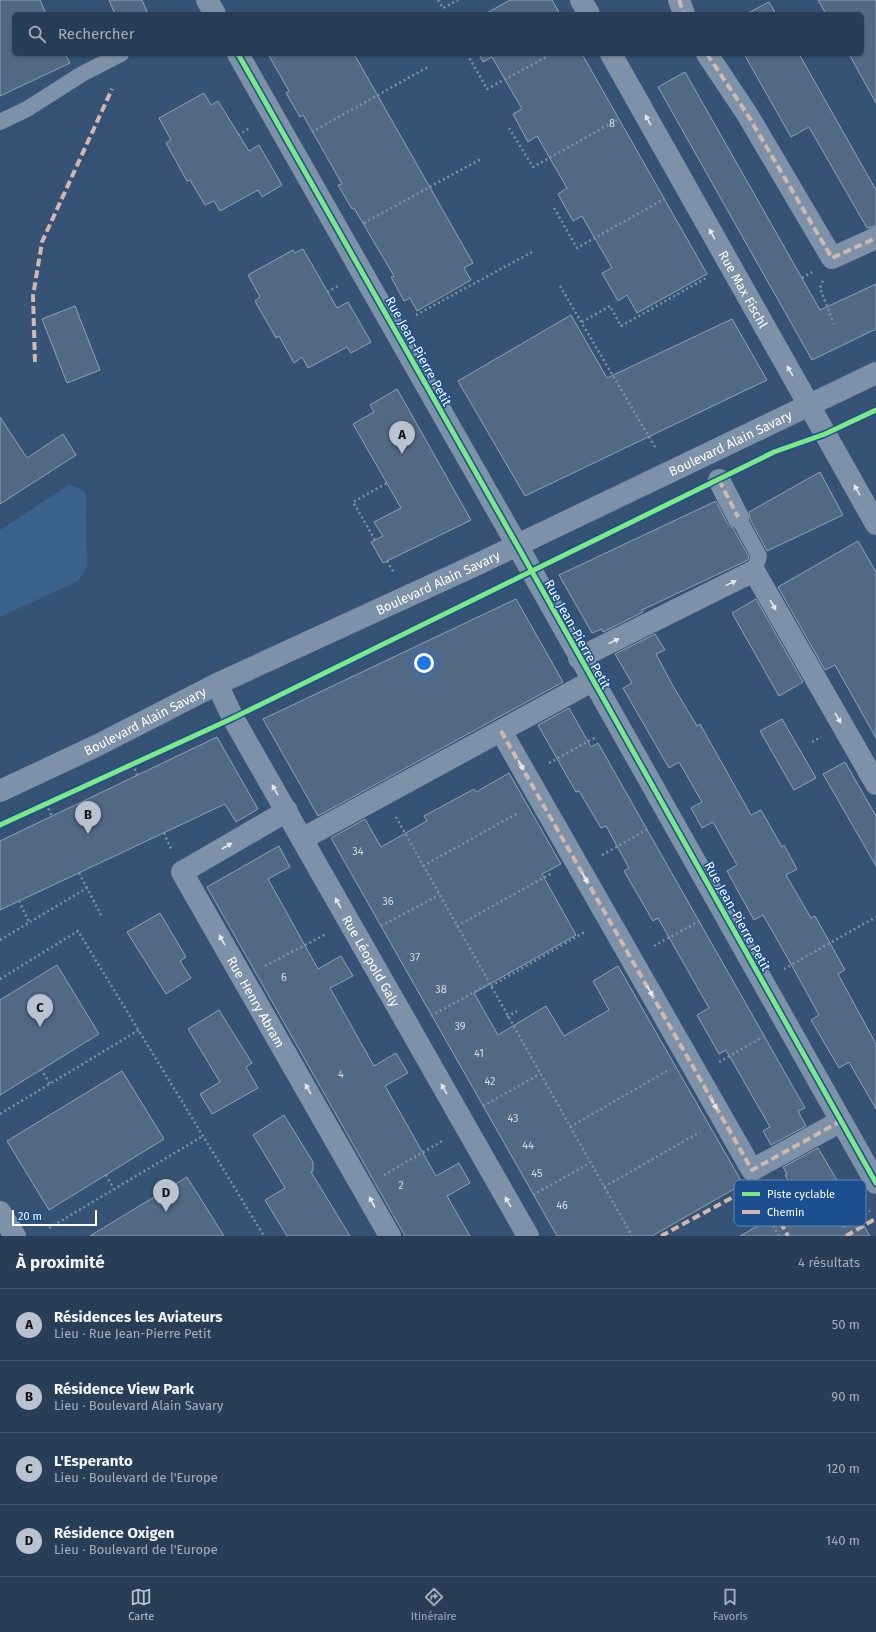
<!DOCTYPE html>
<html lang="fr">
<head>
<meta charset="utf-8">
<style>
  body { margin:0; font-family:"Fira Sans",sans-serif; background:#344961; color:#f1f3f6 }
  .scale { position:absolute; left:12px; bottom:10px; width:85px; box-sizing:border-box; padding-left:4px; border:2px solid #fff; border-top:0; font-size:11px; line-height:14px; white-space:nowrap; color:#fff; -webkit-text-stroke:3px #1b4f8f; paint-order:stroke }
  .you { position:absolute; left:424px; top:663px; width:14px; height:14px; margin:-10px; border:3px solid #fff; border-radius:50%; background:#1a73e8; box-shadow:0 0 0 6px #1a73e833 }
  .badge { display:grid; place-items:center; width:26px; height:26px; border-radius:50%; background:#b9c2ce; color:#111; font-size:13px; font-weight:700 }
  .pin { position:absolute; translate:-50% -33px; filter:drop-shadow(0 1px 2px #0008) }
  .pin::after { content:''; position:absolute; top:21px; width:14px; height:12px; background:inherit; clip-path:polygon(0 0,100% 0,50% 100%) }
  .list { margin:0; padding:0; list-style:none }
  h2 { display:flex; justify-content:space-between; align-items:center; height:52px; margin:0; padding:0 16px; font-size:17px }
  h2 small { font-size:13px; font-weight:400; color:#a5aeba }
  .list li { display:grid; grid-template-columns:26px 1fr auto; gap:12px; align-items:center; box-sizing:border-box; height:72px; padding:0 16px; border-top:1px solid #44576d }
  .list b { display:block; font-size:15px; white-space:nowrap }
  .list p { margin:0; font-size:13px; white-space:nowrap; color:#a5aeba }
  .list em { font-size:13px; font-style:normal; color:#a5aeba }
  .icon { flex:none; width:22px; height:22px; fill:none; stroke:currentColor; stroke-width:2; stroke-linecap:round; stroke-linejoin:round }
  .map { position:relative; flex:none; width:876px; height:1236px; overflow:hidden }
  .search { position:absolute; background:#283e57; box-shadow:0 1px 3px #0004; left:12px; right:12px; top:12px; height:44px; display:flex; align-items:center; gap:10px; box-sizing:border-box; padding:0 14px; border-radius:6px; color:#a5aeba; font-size:15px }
  .sheet { height:340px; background:#283e57 }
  nav { display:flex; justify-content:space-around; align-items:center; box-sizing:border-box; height:56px; border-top:1px solid #44576d; background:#283e57; font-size:11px; color:#a5aeba }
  nav a { display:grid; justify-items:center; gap:2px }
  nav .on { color:#b9c2ce }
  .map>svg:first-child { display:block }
</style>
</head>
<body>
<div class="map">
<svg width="876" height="1236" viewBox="0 0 876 1236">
  <rect width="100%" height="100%" fill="#365274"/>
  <!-- water -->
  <polygon fill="#3b618d" points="69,485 77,487 86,493 87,567 78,581 0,617 0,530"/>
  <!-- building -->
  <g fill="#526984" stroke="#92a2b6">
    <polygon points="0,0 40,0 46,14 14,14 14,54 65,54 70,63 0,96"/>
    <polygon points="109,0 142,0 148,14 115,14"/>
    <polygon points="510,0 552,0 560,14 485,14"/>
    <polygon points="818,0 876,0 876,103 849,54 862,54 862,14 826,14"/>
    <polygon points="769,2 776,14 746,14"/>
    <polygon points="268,54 354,54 473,263 464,268 471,280 417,311 410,298 404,301 391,277 394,276 354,208 352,209 338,185 342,184 303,115 300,117 286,93 289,91"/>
    <polygon points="479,54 582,54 707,274 637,313 627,295 618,301 602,273 612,268 582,216 573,221 558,194 567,188 537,136 528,142 513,114 522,109 492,57 483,62"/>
    <polygon points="744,54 799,54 876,190 876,226 867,228 809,127 791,137"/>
    <polygon points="685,72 820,310 876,284 876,329 812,360 658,87"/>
    <polygon points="204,93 211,105 218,101 249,151 259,145 282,185 262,197 258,190 220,211 214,201 205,205 190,180 187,181 166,143 171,140 159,118"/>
    <polygon points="303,249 337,308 348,302 371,342 351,353 347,347 308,368 302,357 294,363 279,336 276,338 255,301 260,297 248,275 293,250 295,253"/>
    <polygon points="75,306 100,370 67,383 42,319"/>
    <polygon points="571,315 607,378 732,319 767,380 525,496 458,381"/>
    <polygon points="397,389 471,520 383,563 371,542 383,536 374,522 401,508 353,424 374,412 370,405"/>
    <polygon points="0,417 27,458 63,434 76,455 0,504"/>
    <polygon points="820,472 843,515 767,551 750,519 749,512"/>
    <polygon points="716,501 727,523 733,528 749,557 748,560 642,610 643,612 603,632 602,629 592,633 559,575"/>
    <polygon points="858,541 876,572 876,738 835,665 825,670 778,587"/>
    <polygon points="516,599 563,682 318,816 263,719"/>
    <polygon points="756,599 803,682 779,696 732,613"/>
    <polygon points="655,634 665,650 656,654 673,686 697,726 700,724 751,815 761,810 782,847 784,845 797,869 786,875 811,918 815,916 845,970 838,974 876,1044 876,1109 849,1062 839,1068 811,1020 819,1015 786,955 763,915 754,920 727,871 737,865 713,822 702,828 691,808 702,802 679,762 669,768 623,688 632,683 615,654"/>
    <polygon points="569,708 591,747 598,743 805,1108 798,1111 806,1126 771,1145 763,1131 770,1127 726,1050 719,1054 697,1015 709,1008 658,918 653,921 624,871 629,868 606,826 601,828 579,791 576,792 538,725"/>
    <polygon points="782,719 816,778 794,790 760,731"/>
    <polygon points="217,737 258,809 236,822 225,804 0,910 0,841"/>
    <polygon points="845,762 876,816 876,866 823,774"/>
    <polygon points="509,773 561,864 542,874 576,935 474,993 498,1035 546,1006 564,1036 609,1010 593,981 618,966 743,1184 652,1236 557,1236 331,838 365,819 381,847 427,821 424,816 474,789 476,792"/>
    <polygon points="279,846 290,867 268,879 318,969 341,956 353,976 330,988 374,1066 396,1053 408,1073 385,1086 436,1176 459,1163 470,1183 447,1196 470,1236 405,1236 207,887"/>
    <polygon points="160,913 186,957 180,961 191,978 166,994 127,932"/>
    <polygon points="57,965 99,1034 0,1095 0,1000"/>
    <polygon points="219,1010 252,1063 246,1067 258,1088 212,1114 200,1094 220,1082 188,1029"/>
    <polygon points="122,1071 164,1139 49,1210 7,1141"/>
    <polygon points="284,1115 313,1162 313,1171 311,1172 350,1236 287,1236 265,1200 285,1188 253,1135"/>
    <polygon points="818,1148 870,1236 740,1236 800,1202 785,1175 787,1174 783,1167"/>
    <polygon points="187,1177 224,1236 90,1236 136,1208"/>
  </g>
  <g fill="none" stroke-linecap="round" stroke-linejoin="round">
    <!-- path -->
    <g stroke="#7d92a8" stroke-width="2.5" stroke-dasharray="2 3" stroke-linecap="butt">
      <polyline points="438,0 443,8 458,0"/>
      <polyline points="467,54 487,89 552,54"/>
      <polyline points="509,128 533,167 619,119"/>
      <polyline points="312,132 428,67"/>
      <polyline points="238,135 250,128"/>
      <polyline points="554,208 577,248 664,199"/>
      <polyline points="364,223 481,159"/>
      <polyline points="802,278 812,272"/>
      <polyline points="823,281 820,288 834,324"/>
      <polyline points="560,286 655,447"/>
      <polyline points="327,292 340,285"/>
      <polyline points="416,315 534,251"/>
      <polyline points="582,322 610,306 621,326 708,277"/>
      <polyline points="375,540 353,502 387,483"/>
      <polyline points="387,561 394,573"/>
      <polyline points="812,742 821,737"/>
      <polyline points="549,763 596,737"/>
      <polyline points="133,764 137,775"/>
      <polyline points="46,804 52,816"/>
      <polyline points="396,817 632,1236"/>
      <polyline points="164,833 171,849"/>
      <polyline points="602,855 648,829"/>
      <polyline points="423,866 518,813"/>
      <polyline points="79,873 87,888"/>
      <polyline points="19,901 29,922"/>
      <polyline points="381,926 439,895"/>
      <polyline points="457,926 552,873"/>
      <polyline points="0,940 87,888 102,917"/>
      <polyline points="654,946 699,921"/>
      <polyline points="265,966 326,934"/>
      <polyline points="784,969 876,917"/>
      <polyline points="0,979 78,931 264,1236"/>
      <polyline points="491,986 585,932"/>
      <polyline points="431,1016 489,984"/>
      <polyline points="507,1017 517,1011"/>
      <polyline points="719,1062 763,1037"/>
      <polyline points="41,1069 50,1084"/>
      <polyline points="483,1106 540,1074"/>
      <polyline points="0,1114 139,1030"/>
      <polyline points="570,1127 667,1071"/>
      <polyline points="106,1175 114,1189"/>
      <polyline points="384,1175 444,1140"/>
      <polyline points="604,1187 700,1132"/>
      <polyline points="533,1195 590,1163"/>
      <polyline points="843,1227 870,1211"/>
      <polyline points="49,1228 203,1136"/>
      <polyline points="779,1236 772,1224 779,1219"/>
    </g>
    <!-- lane -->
    <g stroke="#7d92a8" stroke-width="16">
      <polyline points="0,122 27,109 82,74 121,54"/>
      <polyline points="738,517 759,556 754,571"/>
    </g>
    <!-- street -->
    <g stroke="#7d92a8" stroke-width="22">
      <polyline points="207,0 215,14"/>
      <polyline points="581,0 589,14"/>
      <polyline points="679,0 684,14"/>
      <polyline points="238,54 517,545 876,1183"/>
      <path id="s1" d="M611,54L876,524"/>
      <polyline points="707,54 747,114 832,258 876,238"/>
      <polyline points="719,480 738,517"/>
      <polyline points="579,658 754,571 876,784"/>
      <path id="s2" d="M217,684L233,718L528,1236"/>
      <polyline points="501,731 752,1170 841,1121"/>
      <path id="s3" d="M0,791L98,745L217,684L480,563L876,373"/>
      <path id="s4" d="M287,811L182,872L390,1236"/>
      <polyline points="302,839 592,681"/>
      <polyline points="0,1212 15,1236"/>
    </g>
    <!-- quiet -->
    <g stroke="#d1b7ad" stroke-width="4" stroke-dasharray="8 4" stroke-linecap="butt">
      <polyline points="679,0 684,14"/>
      <polyline points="707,54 747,114 832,258 876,238"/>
      <polyline points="35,362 33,296 42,242 112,89"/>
      <polyline points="719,480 738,517"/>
      <polyline points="501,731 752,1170 841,1121"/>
      <polyline points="661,1236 759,1183 788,1236"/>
      <polyline points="846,1236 875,1219"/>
    </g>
    <defs>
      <g id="cycleway">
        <polyline points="238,54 517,545 876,1183"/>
        <polyline points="0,825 233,718 774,452 825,434 876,410"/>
      </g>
    </defs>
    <!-- cycleway casing -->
    <use href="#cycleway" stroke="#1b4f8f" stroke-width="8"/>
    <!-- cycleway -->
    <use href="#cycleway" stroke="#7ce984" stroke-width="5"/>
  </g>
  <!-- one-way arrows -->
  <defs><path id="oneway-solid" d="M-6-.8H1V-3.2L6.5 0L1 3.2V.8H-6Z"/></defs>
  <g fill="#e5e9ee">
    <use href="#oneway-solid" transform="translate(648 120) rotate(-119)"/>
    <use href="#oneway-solid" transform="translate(712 234) rotate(-119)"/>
    <use href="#oneway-solid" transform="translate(790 371) rotate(-120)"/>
    <use href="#oneway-solid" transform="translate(857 490) rotate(-120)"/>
    <use href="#oneway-solid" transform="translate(731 583) rotate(-26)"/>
    <use href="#oneway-solid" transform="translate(773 605) rotate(60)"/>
    <use href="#oneway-solid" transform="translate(614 641) rotate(-26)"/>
    <use href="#oneway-solid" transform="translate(838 718) rotate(60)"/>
    <use href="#oneway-solid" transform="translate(521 765) rotate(60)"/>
    <use href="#oneway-solid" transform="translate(275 790) rotate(-120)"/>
    <use href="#oneway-solid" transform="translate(227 846) rotate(-30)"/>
    <use href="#oneway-solid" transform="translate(585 878) rotate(61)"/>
    <use href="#oneway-solid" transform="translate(338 903) rotate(-120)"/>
    <use href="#oneway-solid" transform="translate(222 940) rotate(-120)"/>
    <use href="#oneway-solid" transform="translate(650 991) rotate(60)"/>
    <use href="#oneway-solid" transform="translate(308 1089) rotate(-120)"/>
    <use href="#oneway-solid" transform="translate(444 1089) rotate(-120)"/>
    <use href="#oneway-solid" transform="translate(714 1104) rotate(60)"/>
    <use href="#oneway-solid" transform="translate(372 1202) rotate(-118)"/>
    <use href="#oneway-solid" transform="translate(508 1202) rotate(-120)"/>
  </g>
  <g text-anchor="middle" stroke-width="3" stroke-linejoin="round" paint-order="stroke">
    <!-- number labels -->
    <g font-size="11" fill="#d4dae0">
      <text x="612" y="127">8</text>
      <text x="358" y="855">34</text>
      <text x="388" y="905">36</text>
      <text x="415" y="961">37</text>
      <text x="284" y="981">6</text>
      <text x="441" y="993">38</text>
      <text x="460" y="1030">39</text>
      <text x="479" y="1057">41</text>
      <text x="341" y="1078">4</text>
      <text x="490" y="1085">42</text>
      <text x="513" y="1122">43</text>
      <text x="528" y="1149">44</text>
      <text x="537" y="1177">45</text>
      <text x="401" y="1189">2</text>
      <text x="562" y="1209">46</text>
    </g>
    <!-- street labels -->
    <g font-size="13" fill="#fff" stroke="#1b4f8f">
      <text dy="5" stroke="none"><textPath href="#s1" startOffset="270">Rue Max Fischl</textPath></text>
      <text transform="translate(419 351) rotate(61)" y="5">Rue Jean-Pierre Petit</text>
      <text dy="5" stroke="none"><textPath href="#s3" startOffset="809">Boulevard Alain Savary</textPath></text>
      <text dy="5" stroke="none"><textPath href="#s3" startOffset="485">Boulevard Alain Savary</textPath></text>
      <text transform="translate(578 634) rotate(61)" y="5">Rue Jean-Pierre Petit</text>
      <text dy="5" stroke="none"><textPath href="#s3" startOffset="161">Boulevard Alain Savary</textPath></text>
      <text transform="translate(738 916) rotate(61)" y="5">Rue Jean-Pierre Petit</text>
      <text dy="5" stroke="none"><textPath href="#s2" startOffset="317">Rue Léopold Galy</textPath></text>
      <text dy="5" stroke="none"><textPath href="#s4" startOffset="271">Rue Henry Abram</textPath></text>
    </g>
  </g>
  <!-- legend -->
  <rect x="734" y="1180" width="132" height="46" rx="6" fill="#1b4f8f" stroke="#5f84b1" stroke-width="1"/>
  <rect x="742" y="1192" width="18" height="4" fill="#7ce984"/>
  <rect x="742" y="1210" width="18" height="4" fill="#d1b7ad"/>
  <g font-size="11" fill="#fff">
    <text x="767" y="1198">Piste cyclable</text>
    <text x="767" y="1216">Chemin</text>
  </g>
</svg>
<div class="scale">20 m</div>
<div class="you"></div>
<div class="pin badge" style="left:402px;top:454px">A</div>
<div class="pin badge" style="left:88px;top:834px">B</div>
<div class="pin badge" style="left:40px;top:1027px">C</div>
<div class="pin badge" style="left:166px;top:1212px">D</div>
<div class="search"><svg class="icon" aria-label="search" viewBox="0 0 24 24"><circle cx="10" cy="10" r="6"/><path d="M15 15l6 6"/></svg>Rechercher</div>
</div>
<section class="sheet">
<h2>À proximité<small>4 résultats</small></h2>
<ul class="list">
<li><span class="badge">A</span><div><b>Résidences les Aviateurs</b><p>Lieu · Rue Jean-Pierre Petit</p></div><em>50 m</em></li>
<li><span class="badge">B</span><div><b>Résidence View Park</b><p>Lieu · Boulevard Alain Savary</p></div><em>90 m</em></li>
<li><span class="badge">C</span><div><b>L'Esperanto</b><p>Lieu · Boulevard de l'Europe</p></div><em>120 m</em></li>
<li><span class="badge">D</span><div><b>Résidence Oxigen</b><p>Lieu · Boulevard de l'Europe</p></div><em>140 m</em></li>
</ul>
</section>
<nav>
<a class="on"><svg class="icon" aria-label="map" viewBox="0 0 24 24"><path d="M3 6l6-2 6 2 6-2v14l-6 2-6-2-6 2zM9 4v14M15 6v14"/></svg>Carte</a>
<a><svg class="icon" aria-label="directions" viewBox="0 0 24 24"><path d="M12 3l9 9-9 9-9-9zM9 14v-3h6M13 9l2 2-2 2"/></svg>Itinéraire</a>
<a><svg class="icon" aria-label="saved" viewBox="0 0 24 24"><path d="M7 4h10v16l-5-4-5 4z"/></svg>Favoris</a>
</nav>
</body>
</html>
